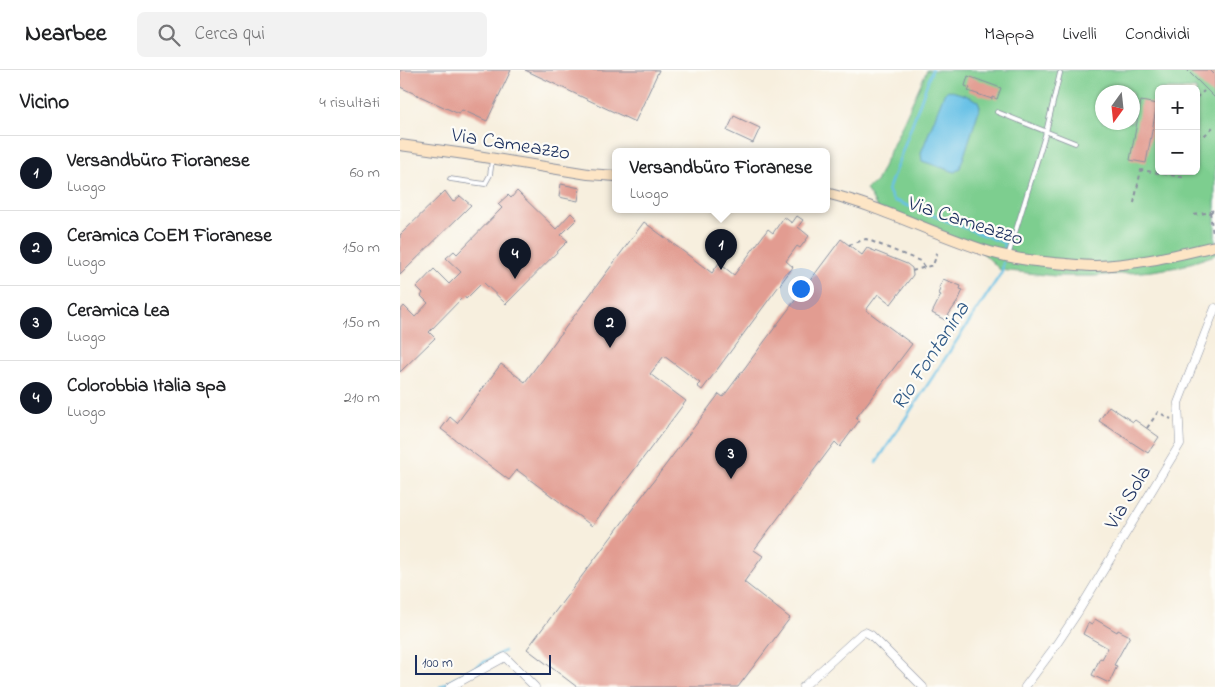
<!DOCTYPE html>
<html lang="it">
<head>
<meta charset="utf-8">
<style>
  body { margin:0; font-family:"Indie Flower",sans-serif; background:#f2f2f2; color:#202124 }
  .controls { position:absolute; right:15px; top:15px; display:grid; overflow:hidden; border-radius:8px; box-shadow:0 1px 4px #0004 }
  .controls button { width:45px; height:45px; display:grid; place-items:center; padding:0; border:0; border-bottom:1px solid #e0e0e0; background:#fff; color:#202124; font:25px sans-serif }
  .compass { position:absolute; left:695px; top:15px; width:45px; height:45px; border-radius:50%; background:#fff; box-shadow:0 1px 4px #0004; rotate:195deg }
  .scale { position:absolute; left:15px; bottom:12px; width:136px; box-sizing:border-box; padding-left:5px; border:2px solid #1b2f5e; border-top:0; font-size:14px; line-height:18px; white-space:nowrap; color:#1b2f5e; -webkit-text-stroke:4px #fdfcf7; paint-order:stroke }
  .you { position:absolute; left:400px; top:218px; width:18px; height:18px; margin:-12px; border:4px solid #fff; border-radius:50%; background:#1a73e8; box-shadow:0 0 0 8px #1a73e833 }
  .badge { display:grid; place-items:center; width:32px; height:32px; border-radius:50%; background:#111827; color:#fff; font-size:16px; font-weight:700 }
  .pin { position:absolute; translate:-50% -41px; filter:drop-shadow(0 1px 2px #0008) }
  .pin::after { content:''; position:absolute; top:26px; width:18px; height:15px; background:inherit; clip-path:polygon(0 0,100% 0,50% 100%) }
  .popup { position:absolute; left:212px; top:78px; width:218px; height:65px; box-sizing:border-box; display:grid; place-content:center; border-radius:8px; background:#fff; filter:drop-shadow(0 1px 4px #0005); font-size:16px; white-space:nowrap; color:#757577 }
  .popup b { font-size:19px; color:#202124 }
  .popup::after { content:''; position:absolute; left:50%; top:100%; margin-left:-10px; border:10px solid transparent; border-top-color:#fff }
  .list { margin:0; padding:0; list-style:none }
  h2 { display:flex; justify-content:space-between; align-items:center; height:65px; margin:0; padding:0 20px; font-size:21px }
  h2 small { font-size:16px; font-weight:400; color:#757577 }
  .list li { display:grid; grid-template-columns:32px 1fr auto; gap:15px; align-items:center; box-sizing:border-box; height:75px; padding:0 20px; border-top:1px solid #e0e0e0 }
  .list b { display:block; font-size:19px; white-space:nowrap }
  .list p { margin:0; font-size:16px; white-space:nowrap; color:#757577 }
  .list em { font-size:16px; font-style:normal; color:#757577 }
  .icon { flex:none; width:28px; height:28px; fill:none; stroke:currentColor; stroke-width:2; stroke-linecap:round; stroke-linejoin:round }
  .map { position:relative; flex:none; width:815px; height:617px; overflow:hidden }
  header { display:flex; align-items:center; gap:30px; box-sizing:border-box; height:70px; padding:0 25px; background:#fff; border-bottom:1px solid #e0e0e0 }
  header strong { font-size:24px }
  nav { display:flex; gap:28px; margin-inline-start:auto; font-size:18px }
  .search { width:350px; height:45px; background:#f2f2f2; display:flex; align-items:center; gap:12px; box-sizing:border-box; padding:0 18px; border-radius:8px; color:#757577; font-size:19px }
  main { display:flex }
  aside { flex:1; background:#fff }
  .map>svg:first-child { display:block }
</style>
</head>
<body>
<header>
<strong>Nearbee</strong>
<div class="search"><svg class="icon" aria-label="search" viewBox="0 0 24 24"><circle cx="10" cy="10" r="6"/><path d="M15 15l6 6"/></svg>Cerca qui</div>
<nav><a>Mappa</a><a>Livelli</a><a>Condividi</a></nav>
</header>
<main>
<aside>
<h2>Vicino<small>4 risultati</small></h2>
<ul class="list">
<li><span class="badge">1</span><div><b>Versandbüro Fioranese</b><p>Luogo</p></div><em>60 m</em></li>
<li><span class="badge">2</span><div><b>Ceramica COEM Fioranese</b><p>Luogo</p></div><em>150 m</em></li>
<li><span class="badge">3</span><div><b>Ceramica Lea</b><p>Luogo</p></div><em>150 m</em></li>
<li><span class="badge">4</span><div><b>Colorobbia Italia spa</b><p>Luogo</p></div><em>210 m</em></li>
</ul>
</aside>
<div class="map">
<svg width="815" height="617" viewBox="0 0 815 617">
  <rect width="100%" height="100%" fill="#fdfcf7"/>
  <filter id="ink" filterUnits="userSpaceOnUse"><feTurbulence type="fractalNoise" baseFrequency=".02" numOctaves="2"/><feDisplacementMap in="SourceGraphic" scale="10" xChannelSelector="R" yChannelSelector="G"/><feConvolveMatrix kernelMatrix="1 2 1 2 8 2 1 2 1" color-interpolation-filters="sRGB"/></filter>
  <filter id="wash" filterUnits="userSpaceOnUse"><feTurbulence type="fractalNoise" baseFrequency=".0096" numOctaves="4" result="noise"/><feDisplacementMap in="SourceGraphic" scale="20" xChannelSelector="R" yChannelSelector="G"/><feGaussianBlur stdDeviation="1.12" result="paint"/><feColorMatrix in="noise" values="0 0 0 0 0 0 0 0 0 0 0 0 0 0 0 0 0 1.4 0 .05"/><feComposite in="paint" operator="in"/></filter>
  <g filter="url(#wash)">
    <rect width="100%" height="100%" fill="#f7efde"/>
    <!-- green -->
    <path fill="#7dce8f" stroke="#4c7e76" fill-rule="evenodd" d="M527,0H815V185L778,197L752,201L694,206H655L600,200L578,178L480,142L466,119L476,112ZM759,19H796V101H759ZM702,22H732V52H702Z"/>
    <!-- water -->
    <polygon fill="#68c1e6" stroke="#4278a2" points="548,20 565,25 578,31 580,37 560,98 555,102 522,91 521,83 544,24"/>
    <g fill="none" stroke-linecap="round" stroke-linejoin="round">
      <!-- stream -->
      <g stroke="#68c1e6" stroke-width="2.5">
        <polyline points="532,0 488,120 493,130 604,173 604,177"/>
        <polyline points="476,393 602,202 603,193"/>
        <polyline points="40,617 104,581"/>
      </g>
    </g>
    <g id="blocks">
      <!-- building -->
      <g fill="#e29c91">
        <polygon points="0,0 111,0 87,51 62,40 59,44 0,17"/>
        <polygon points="125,0 259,0 235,52"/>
        <polygon points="787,0 810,0 815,5 815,28"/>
        <polygon points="568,6 601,18 597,29 592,27 592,29 568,21 570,18 565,16"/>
        <polygon points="741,31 757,34 746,93 730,90"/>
        <polygon points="334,46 360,58 353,73 327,61"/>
        <polygon points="161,114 180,118 178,131 159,127"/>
        <polygon points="45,121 53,132 60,126 71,135 0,205 0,165"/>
        <polygon points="117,121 156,159 171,143 177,149 161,165 168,171 106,234 83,212 66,229 64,226 29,262 35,268 0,302 0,241 4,236 15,247 28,233 21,226 23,223 17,217 34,199 49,214 61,202 46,188 54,181 57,184 102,138 98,134 108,125 111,128"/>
        <polygon points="397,146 403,150 398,157 409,166 400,178 397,176 386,191 393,197 302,320 297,316 300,313 264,286 250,304 286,331 192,456 117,400 109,410 41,359 50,347 57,353 101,294 125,312 244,152 312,203 319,193 334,205 368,159 373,163 384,147 392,153"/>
        <polygon points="441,169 462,185 467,178 507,194 512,198 513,205 491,234 478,224 466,240 512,274 456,348 459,351 440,377 435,372 354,480 363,486 344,512 390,548 338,617 177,617 127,579 319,324 323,327"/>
        <polygon points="543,209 561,216 560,219 563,220 558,231 545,250 532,243 541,225 539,224 541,219 539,218"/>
        <polygon points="709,336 733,352 735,350 759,367 748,383 699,351"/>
        <polygon points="695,549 717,562 718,560 730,566 714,595 717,596 709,613 692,605 700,588 702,589 708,578 683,564 688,553 692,555"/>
      </g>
    </g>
  </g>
  <g filter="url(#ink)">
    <use href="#blocks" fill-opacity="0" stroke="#898f9e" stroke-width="1"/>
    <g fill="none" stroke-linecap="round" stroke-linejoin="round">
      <defs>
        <g id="lane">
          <polyline points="597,42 675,73"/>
          <polyline points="50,109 85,114 90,105 92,90"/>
          <polyline points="608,186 646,62 660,3"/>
        </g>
        <g id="street">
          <polyline points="50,617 105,587 135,617"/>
          <polyline points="403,617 462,563 465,562 471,565 523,617"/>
          <polyline points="625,617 654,578 678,542 780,374 778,333 815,238"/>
        </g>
        <g id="secondary">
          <polyline points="0,75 65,84 188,104 216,106"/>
          <path d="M426,123C483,137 535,165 590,182C611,188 632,191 654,193C668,194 682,196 695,196C736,195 776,185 815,176"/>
        </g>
      </defs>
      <!-- lane casing -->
      <use href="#lane" stroke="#898f9e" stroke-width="5.5"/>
      <!-- street casing -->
      <use href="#street" stroke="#898f9e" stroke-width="9"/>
      <!-- secondary casing -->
      <use href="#secondary" stroke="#898f9e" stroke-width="12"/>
      <!-- path -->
      <g stroke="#898f9e" stroke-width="2" stroke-dasharray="4 4" stroke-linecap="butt">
        <polyline points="796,28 804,21"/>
        <polyline points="796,64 805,65 815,55"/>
        <polyline points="734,133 741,100 782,107 783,101"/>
        <polyline points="810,142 813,165 815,165"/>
        <polyline points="794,145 811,142 815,138"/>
        <polyline points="449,175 466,169 520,191 525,198"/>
        <polyline points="512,201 533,195 537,184 535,183"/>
        <polyline points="747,358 758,342 771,349"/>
      </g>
      <!-- lane -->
      <use href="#lane" stroke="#fff" stroke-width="4"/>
      <!-- street -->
      <use href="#street" stroke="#fff" stroke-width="8"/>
      <!-- secondary -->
      <use href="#secondary" stroke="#fde5c5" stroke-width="10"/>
    </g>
  </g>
  <g text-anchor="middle" stroke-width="4.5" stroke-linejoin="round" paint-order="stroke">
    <!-- street labels -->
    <g font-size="21" fill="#1b2f5e" stroke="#fdfcf7">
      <text transform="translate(111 73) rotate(9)" y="7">Via Cameazzo</text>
      <text transform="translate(566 150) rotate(18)" y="7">Via Cameazzo</text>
      <text transform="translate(727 427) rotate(-59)" y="7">Via Sola</text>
    </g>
    <!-- water labels -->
    <g font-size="22" font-style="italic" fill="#325b87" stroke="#fdfcf7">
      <text transform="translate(529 285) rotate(-57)" y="8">Rio Fontanina</text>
    </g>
  </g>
</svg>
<div class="controls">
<button>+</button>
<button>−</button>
</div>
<svg class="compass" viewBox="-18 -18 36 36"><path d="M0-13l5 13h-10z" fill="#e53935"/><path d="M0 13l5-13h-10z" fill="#757577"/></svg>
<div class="scale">100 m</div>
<div class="you"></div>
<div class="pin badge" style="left:321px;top:200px">1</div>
<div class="popup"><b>Versandbüro Fioranese</b>Luogo</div>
<div class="pin badge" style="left:210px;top:278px">2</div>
<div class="pin badge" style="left:331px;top:409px">3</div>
<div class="pin badge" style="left:115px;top:209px">4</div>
</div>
</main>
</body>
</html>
